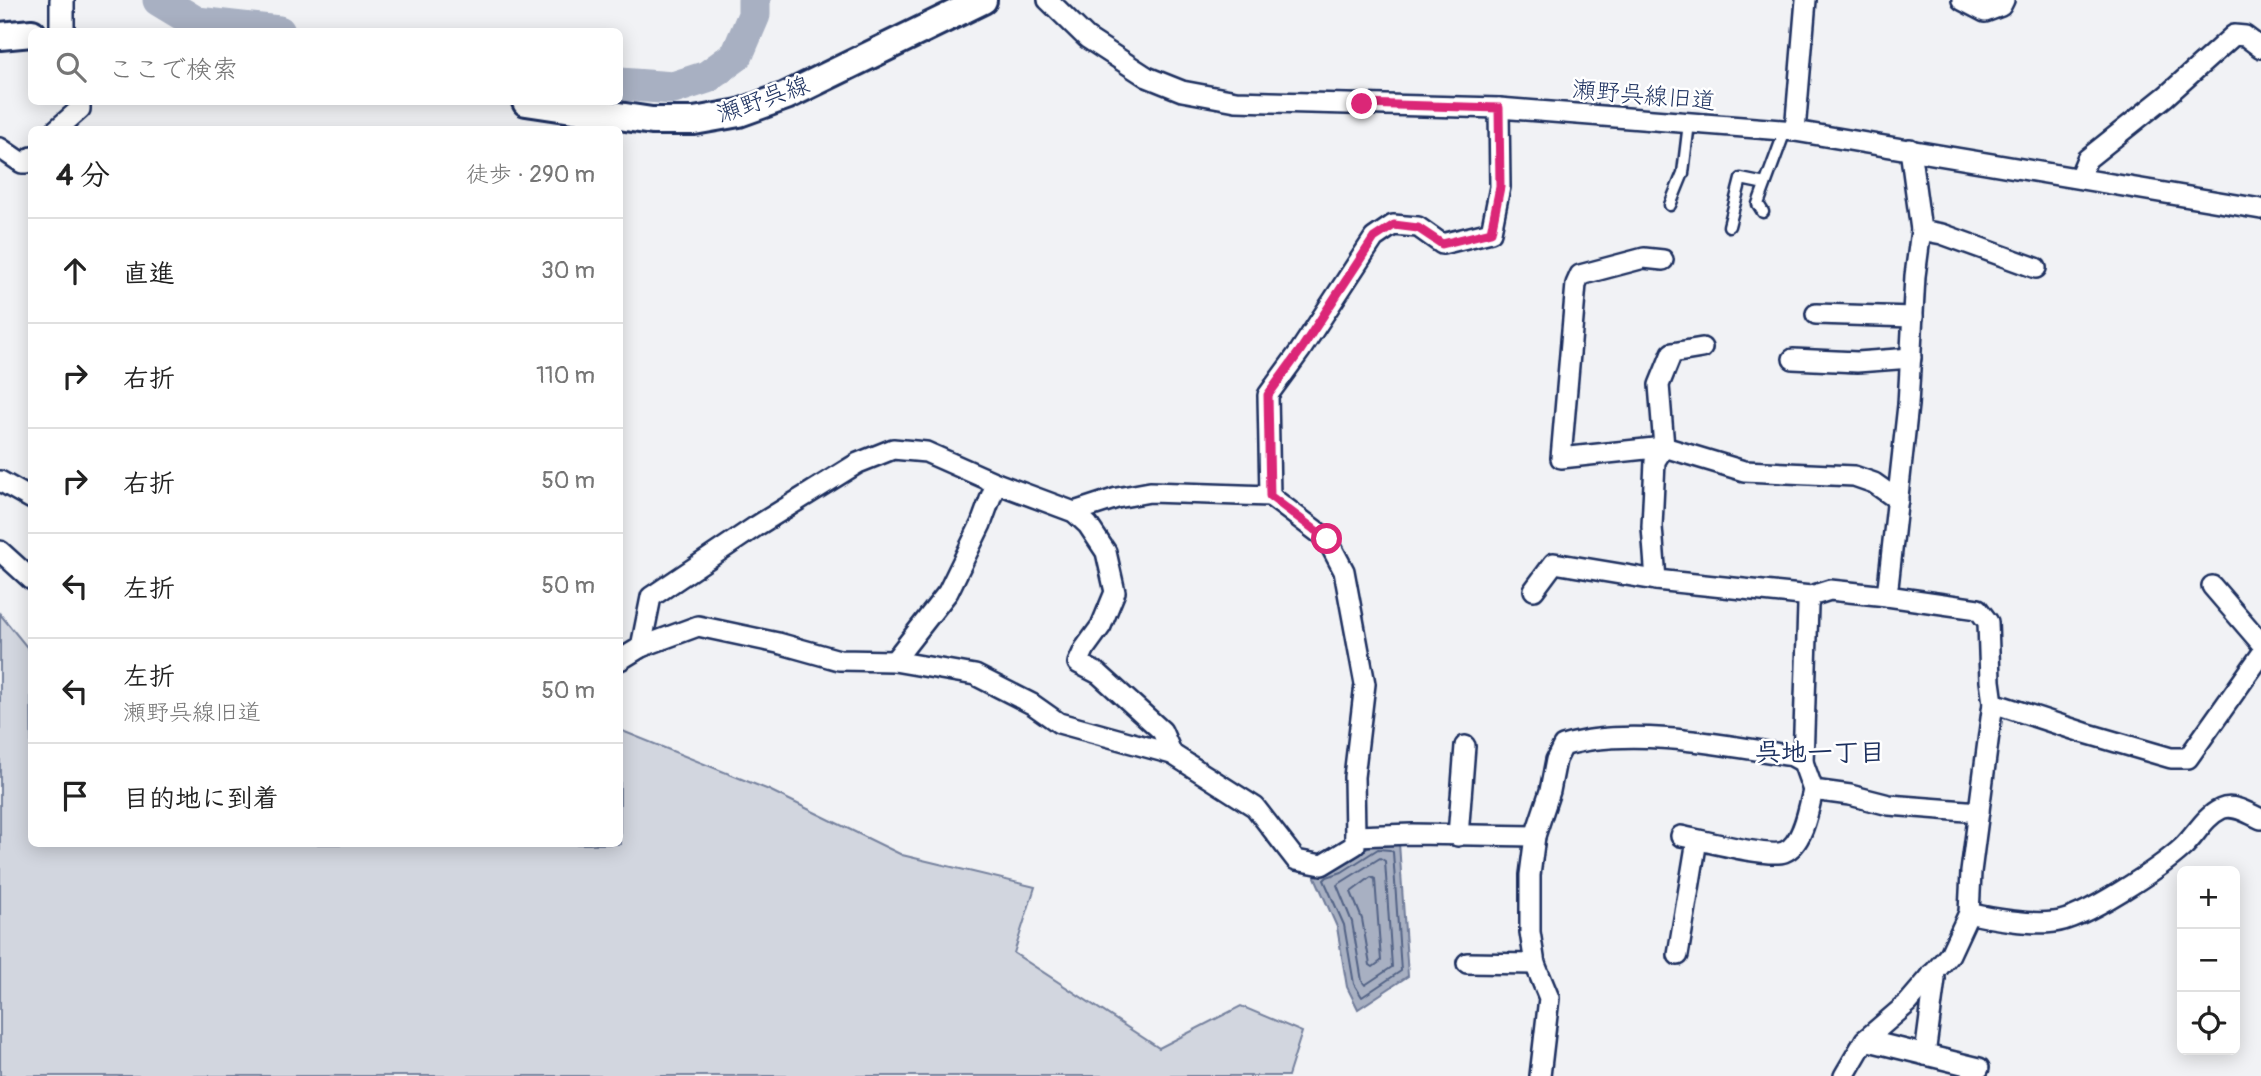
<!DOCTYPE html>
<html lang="ja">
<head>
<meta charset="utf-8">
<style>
  body { margin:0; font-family:Pangolin,"Klee One",sans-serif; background:#f6f6f6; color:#222 }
  .controls { position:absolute; right:21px; bottom:21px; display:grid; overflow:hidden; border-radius:10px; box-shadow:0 4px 18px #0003 }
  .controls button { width:63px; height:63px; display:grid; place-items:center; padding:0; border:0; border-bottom:2px solid #e0e0e0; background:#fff; color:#222; font:35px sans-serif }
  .stop { position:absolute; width:21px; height:21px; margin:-16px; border:5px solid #db2777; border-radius:50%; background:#fff }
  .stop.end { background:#db2777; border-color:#fff; box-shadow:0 2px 7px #0008 }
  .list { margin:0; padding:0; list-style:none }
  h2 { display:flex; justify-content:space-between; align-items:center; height:91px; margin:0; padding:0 28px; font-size:30px }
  h2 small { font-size:23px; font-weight:400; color:#767676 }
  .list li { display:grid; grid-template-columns:46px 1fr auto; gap:21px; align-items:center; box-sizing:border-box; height:105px; padding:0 28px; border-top:2px solid #e0e0e0 }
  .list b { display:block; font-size:26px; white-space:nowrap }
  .list p { margin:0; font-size:23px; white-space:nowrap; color:#767676 }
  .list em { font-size:23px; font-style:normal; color:#767676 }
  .icon { flex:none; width:38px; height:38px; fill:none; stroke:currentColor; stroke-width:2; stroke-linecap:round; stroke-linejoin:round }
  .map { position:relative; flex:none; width:2261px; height:1076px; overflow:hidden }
  .search { position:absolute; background:#fff; box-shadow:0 4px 18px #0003; left:28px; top:28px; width:595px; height:77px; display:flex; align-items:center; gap:18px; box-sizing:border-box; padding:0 24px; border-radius:10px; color:#767676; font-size:26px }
  .panel { position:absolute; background:#fff; box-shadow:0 4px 18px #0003; left:28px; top:126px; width:595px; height:721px; border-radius:10px }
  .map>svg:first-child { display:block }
</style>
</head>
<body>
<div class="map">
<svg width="2261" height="1076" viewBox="0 0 2261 1076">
  <rect width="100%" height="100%" fill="#f1f2f5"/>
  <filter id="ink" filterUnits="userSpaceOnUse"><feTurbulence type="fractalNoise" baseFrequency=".0143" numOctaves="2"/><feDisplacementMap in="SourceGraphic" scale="14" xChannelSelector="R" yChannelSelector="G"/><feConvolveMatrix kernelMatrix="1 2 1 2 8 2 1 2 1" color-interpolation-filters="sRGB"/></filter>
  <g filter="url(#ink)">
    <!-- green -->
    <polygon fill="#d2d6df" stroke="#76829e" stroke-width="2" points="0,614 31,652 32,844 620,844 620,730 769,790 902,855 1035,887 1014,953 1159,1048 1241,1006 1302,1032 1288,1076 0,1076"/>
    <!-- water -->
    <polygon fill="#a8b0c2" stroke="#707c9a" stroke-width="2" points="1376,842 1399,843 1408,976 1358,1009 1347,987 1337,927 1315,877 1319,871 1338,866"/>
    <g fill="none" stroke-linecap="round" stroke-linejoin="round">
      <!-- shore -->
      <g stroke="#536386" stroke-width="2">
        <polygon points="1378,849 1390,850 1393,852 1401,971 1362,997 1354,984 1344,925 1324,880 1327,877 1342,872"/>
        <polygon points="1380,858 1385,861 1392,967 1365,985 1362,981 1352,922 1337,885"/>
        <polygon points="1371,877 1375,879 1381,961 1373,967 1370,965 1362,919 1351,892"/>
      </g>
      <!-- river -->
      <g stroke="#a8b0c2" stroke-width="33">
        <polyline points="159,0 197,23 279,32"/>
        <polyline points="620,84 673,88 707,77 737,55 754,15 754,0"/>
      </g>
      <defs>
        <g id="service">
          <polyline points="1670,205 1683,173 1689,123"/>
          <polyline points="1763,212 1758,204 1785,131"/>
          <polyline points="1729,226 1741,179 1765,184"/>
        </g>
        <g id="minor">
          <polyline points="1048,0 1087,38 1147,77 1182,91 1236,101 1499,108 1795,131 2261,209"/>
          <polyline points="1962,0 1985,12 2001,6 2004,0"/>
          <polyline points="56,130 80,109 80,102"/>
          <polyline points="1795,131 1806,0"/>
          <polyline points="0,148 22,163 27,163 32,157"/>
          <polyline points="2079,178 2087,159 2166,96 2234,35 2245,36 2261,48"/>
          <polyline points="1921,230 1942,234 2036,268"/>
          <polyline points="1816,314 1913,317"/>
          <polyline points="1702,348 1672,353 1659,385 1664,447 1744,471 1854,476 1874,483 1898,500"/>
          <polyline points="1793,359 1857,362 1911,358"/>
          <polyline points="0,481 32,499"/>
          <polyline points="1270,496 1327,539 1344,571 1365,684 1354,777 1355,836"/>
          <polyline points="1074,512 1117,498 1150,492 1270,496 1268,395 1300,351 1374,238 1393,225 1418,227 1442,244 1491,232 1500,187 1499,108"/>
          <polyline points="0,551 32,580"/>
          <polyline points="1656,580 1652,527 1655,461 1664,447 1561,458 1576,284 1580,275 1644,258 1663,260"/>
          <polyline points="2212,586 2261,643"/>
          <polyline points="1534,590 1554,563 1656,580 1811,596"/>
          <polyline points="641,647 651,597 755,527 858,463 893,449 926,452 996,483 1074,512 1088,525 1106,552 1115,592 1101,626 1085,648 1078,663 1099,674 1162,731 1172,754"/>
          <polyline points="620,660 641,647 698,626 778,643 839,660 894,661 975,675 1032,704 1059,723 1172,754 1255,807 1296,860 1322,865 1355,845 1355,836 1412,834 1535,836"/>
          <polyline points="894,661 948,592 981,524 996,483"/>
          <polyline points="1993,703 2085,733 2171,758 2188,758 2261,655"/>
          <polyline points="1803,762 1808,605 1811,596 1830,590 1887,596"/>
          <polyline points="1458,836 1465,746"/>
          <path d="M1681,836C1701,840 1768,858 1784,852C1803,845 1809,808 1813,790"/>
          <path d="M1969,913C1992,919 2031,925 2054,922C2084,919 2160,868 2183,847C2196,835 2204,817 2221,809C2234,803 2249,814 2261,819"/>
          <polyline points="1678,955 1697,840"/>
          <polyline points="1467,963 1535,964"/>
          <polyline points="1865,1040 1979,1068"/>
          <polyline points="1925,1055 1935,979 1932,974"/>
          <path d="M1540,1076L1549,998L1535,964L1530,932V875L1535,836L1550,791L1556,760L1563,746C1628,726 1725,745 1792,756L1803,762L1813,790L1850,795L1889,805L1979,812"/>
          <polyline points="1844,1076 1865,1040 1908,1003 1950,954 1969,913 1971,872 1993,703 1990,681 1988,622 1978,609 1887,596 1908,405 1915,276 1921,230 1910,149"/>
        </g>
        <polyline id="tertiary" points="62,32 62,0"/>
        <g id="secondary">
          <polyline points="0,36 32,33"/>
          <polyline points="526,102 652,121 694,121 739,113 786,96 983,0"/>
        </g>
      </defs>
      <!-- service casing -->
      <use href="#service" stroke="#1b2f5e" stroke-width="15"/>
      <!-- minor casing -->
      <use href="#minor" stroke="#1b2f5e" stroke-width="24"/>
      <!-- tertiary casing -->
      <use href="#tertiary" stroke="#1b2f5e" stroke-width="28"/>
      <!-- secondary casing -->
      <use href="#secondary" stroke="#1b2f5e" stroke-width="32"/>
      <!-- service -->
      <use href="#service" stroke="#fff" stroke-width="10"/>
      <!-- minor -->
      <use href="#minor" stroke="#fff" stroke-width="19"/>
      <!-- tertiary -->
      <use href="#tertiary" stroke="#fff" stroke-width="23"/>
      <!-- secondary -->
      <use href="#secondary" stroke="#fff" stroke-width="26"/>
    </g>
  </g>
  <g fill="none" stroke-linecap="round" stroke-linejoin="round" filter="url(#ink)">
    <!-- route -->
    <polyline stroke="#db2777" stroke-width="9" points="1327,539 1270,496 1268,395 1300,351 1374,238 1394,225 1418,228 1442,244 1491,232 1500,187 1499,108 1362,104"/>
  </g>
  <g text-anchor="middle" stroke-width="5" stroke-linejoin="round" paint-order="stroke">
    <!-- street labels -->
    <g font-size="24" fill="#1b2f5e" stroke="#fff">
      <text transform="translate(1644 95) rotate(5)" y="8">瀬野呉線旧道</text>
      <text transform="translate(763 99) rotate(-19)" y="8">瀬野呉線</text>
    </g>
    <!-- neighbourhood labels -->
    <g font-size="26" font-weight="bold" fill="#1b2f5e" stroke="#fff">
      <text x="1820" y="761">呉地一丁目</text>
    </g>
  </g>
</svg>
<div class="controls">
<button>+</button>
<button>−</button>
<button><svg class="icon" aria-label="locate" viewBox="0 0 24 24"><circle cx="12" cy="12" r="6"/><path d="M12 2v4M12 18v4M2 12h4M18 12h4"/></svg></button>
</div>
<div class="stop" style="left:1327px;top:539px"></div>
<div class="stop end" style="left:1362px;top:104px"></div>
<div class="search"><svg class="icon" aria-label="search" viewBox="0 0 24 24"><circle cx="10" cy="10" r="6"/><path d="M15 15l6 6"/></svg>ここで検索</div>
<section class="panel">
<h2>4 分<small>徒歩 · 290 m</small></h2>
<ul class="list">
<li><svg class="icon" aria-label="ahead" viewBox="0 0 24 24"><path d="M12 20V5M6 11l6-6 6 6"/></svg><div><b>直進</b></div><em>30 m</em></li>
<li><svg class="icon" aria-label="right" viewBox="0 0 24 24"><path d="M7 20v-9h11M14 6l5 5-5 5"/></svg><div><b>右折</b></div><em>110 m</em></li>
<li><svg class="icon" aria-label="right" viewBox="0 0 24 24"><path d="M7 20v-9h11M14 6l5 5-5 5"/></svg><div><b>右折</b></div><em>50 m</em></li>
<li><svg class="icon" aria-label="left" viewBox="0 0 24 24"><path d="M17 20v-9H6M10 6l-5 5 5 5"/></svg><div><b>左折</b></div><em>50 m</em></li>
<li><svg class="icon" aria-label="left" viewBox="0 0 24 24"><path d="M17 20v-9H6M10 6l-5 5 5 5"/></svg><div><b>左折</b><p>瀬野呉線旧道</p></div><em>50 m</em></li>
<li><svg class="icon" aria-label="arrive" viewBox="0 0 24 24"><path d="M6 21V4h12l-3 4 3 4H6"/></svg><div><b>目的地に到着</b></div></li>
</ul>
</section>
</div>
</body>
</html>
